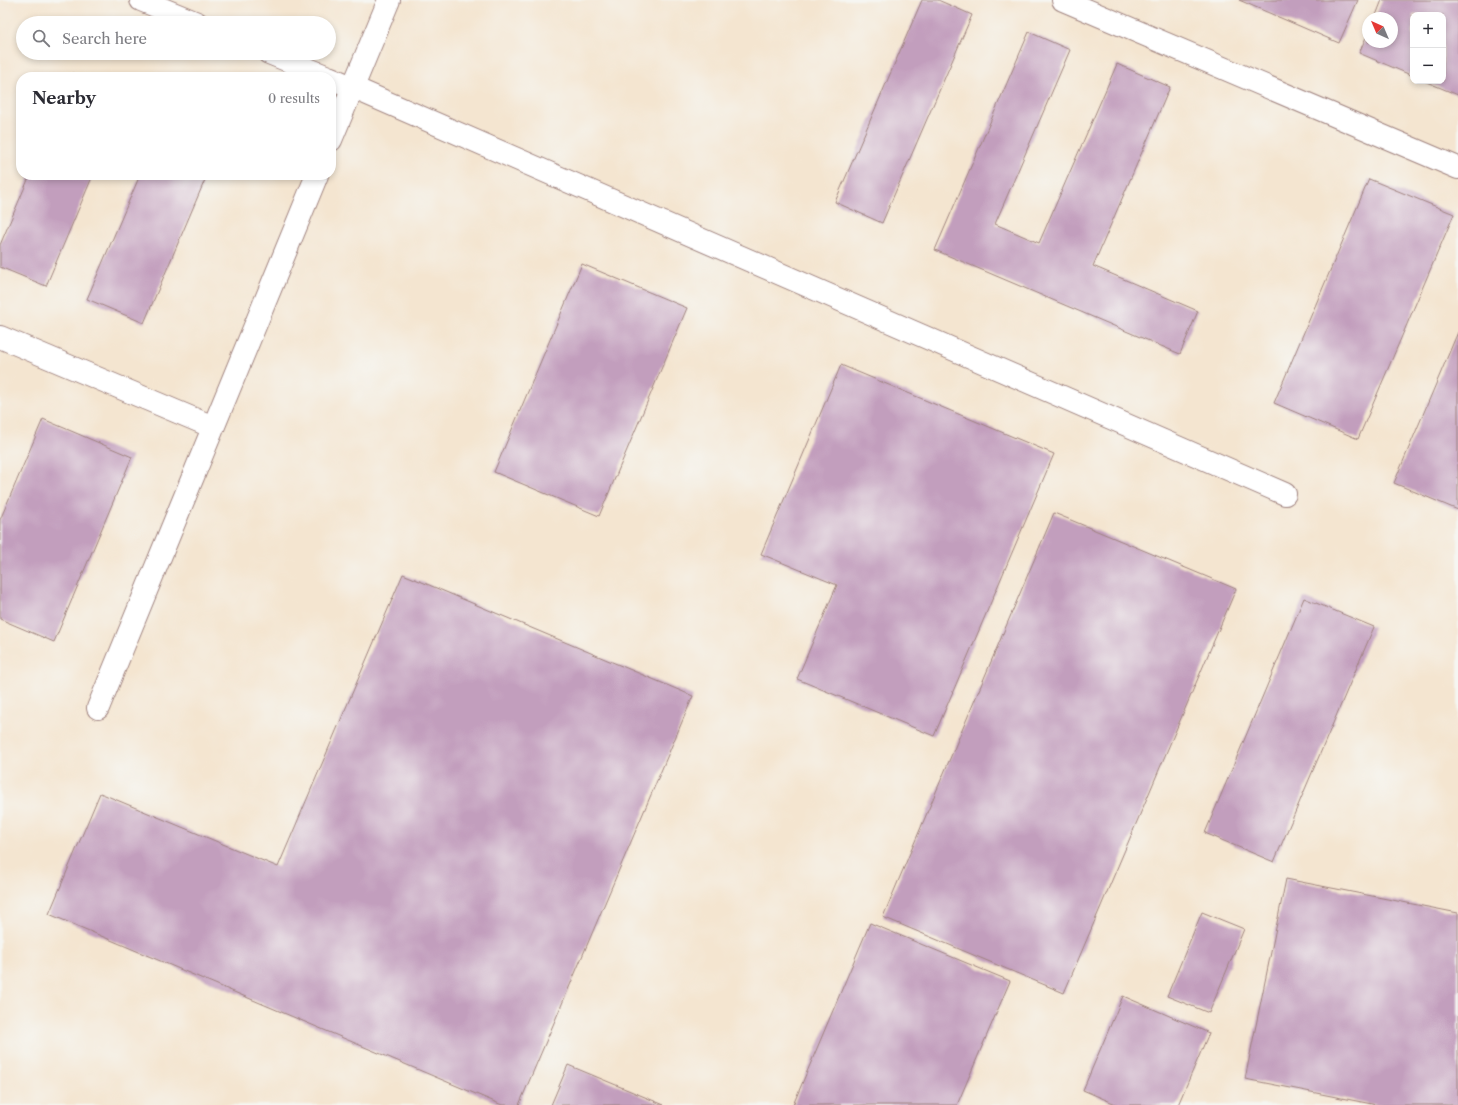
<!DOCTYPE html>
<html lang="en">
<head>
<meta charset="utf-8">
<style>
  body { margin:0; font-family:"Libre Caslon Text",serif; background:#f7f7f7; color:#2b2b33 }
  .controls { position:absolute; right:12px; top:12px; display:grid; overflow:hidden; border-radius:8px; box-shadow:0 2px 6px #0003 }
  .controls button { width:36px; height:36px; display:grid; place-items:center; padding:0; border:0; border-bottom:1px solid #e1e1e2; background:#fff; color:#2b2b33; font:20px sans-serif }
  .compass { position:absolute; left:1362px; top:12px; width:36px; height:36px; border-radius:50%; background:#fff; box-shadow:0 2px 6px #0003; rotate:316deg }
  .list { margin:0; padding:0; list-style:none }
  h2 { display:flex; justify-content:space-between; align-items:center; height:52px; margin:0; padding:0 16px; font-size:17px }
  h2 small { font-size:13px; font-weight:400; color:#7c7c81 }
  .icon { flex:none; width:22px; height:22px; fill:none; stroke:currentColor; stroke-width:2; stroke-linecap:round; stroke-linejoin:round }
  .map { position:relative; flex:none; width:1458px; height:1105px; overflow:hidden }
  .search { position:absolute; background:#fff; box-shadow:0 2px 6px #0003; left:16px; top:16px; width:320px; height:44px; display:flex; align-items:center; gap:10px; box-sizing:border-box; padding:0 14px; border-radius:22px; color:#7c7c81; font-size:15px }
  .panel { position:absolute; background:#fff; box-shadow:0 2px 6px #0003; left:16px; top:72px; width:320px; height:108px; border-radius:16px }
  .map>svg:first-child { display:block }
</style>
</head>
<body>
<div class="map">
<svg width="1458" height="1105" viewBox="0 0 1458 1105">
  <rect width="100%" height="100%" fill="#f6f6f2"/>
  <filter id="ink" filterUnits="userSpaceOnUse"><feTurbulence type="fractalNoise" baseFrequency=".025" numOctaves="2"/><feDisplacementMap in="SourceGraphic" scale="8" xChannelSelector="R" yChannelSelector="G"/><feConvolveMatrix kernelMatrix="1 2 1 2 8 2 1 2 1" color-interpolation-filters="sRGB"/></filter>
  <filter id="wash" filterUnits="userSpaceOnUse"><feTurbulence type="fractalNoise" baseFrequency=".012" numOctaves="4" result="noise"/><feDisplacementMap in="SourceGraphic" scale="16" xChannelSelector="R" yChannelSelector="G"/><feGaussianBlur stdDeviation="0.9" result="paint"/><feColorMatrix in="noise" values="0 0 0 0 0 0 0 0 0 0 0 0 0 0 0 0 0 1.4 0 .05"/><feComposite in="paint" operator="in"/></filter>
  <g filter="url(#wash)">
    <rect width="100%" height="100%" fill="#f4e5d0"/>
    <g id="blocks">
      <!-- building -->
      <g fill="#c29ebd">
        <polygon points="922,0 938,0 972,15 882,223 835,202"/>
        <polygon points="1239,0 1358,0 1339,43"/>
        <polygon points="1382,0 1458,0 1458,95 1424,81 1443,81 1443,15 1413,15 1413,76 1359,53 1368,33 1368,42 1392,42 1392,18 1375,18"/>
        <polygon points="1029,32 1070,50 995,224 1039,243 1117,64 1170,87 1093,266 1198,311 1180,354 935,250"/>
        <polygon points="73,73 83,77 71,77"/>
        <polygon points="30,175 93,175 46,286 0,267 0,245"/>
        <polygon points="140,175 207,175 144,323 87,299"/>
        <polygon points="1369,179 1454,214 1358,439 1274,403"/>
        <polygon points="582,264 687,308 599,516 494,472"/>
        <polygon points="1458,332 1458,510 1394,483"/>
        <polygon points="841,365 1054,454 934,736 797,679 837,585 761,554"/>
        <polygon points="43,419 132,457 54,642 0,619 0,520"/>
        <polygon points="1054,513 1236,589 1064,993 883,917"/>
        <polygon points="403,574 693,696 519,1105 502,1105 49,914 100,793 278,867"/>
        <polygon points="1304,598 1374,627 1274,862 1205,833"/>
        <polygon points="1286,879 1458,913 1458,1105 1377,1105 1245,1079"/>
        <polygon points="1202,912 1244,929 1209,1013 1167,996"/>
        <polygon points="870,923 1010,981 957,1105 793,1105"/>
        <polygon points="1123,996 1209,1033 1178,1105 1118,1105 1083,1090"/>
        <polygon points="568,1065 664,1105 551,1105"/>
      </g>
    </g>
  </g>
  <g filter="url(#ink)">
    <use href="#blocks" fill-opacity="0" stroke="#9f827e" stroke-width="1"/>
    <g fill="none" stroke-linecap="round" stroke-linejoin="round">
      <defs>
        <g id="street">
          <polyline points="141,0 197,23"/>
          <polyline points="1063,0 1458,168"/>
          <polyline points="269,53 328,77"/>
          <polyline points="331,78 1285,494"/>
          <polyline points="331,140 389,0"/>
          <polyline points="0,337 213,427"/>
          <polyline points="98,708 317,175"/>
        </g>
      </defs>
      <!-- street casing -->
      <use href="#street" stroke="#9f827e" stroke-width="24"/>
      <!-- street -->
      <use href="#street" stroke="#fff" stroke-width="22"/>
    </g>
  </g>
</svg>
<div class="controls">
<button>+</button>
<button>−</button>
</div>
<svg class="compass" viewBox="-18 -18 36 36"><path d="M0-13l5 13h-10z" fill="#e53935"/><path d="M0 13l5-13h-10z" fill="#7c7c81"/></svg>
<div class="search"><svg class="icon" aria-label="search" viewBox="0 0 24 24"><circle cx="10" cy="10" r="6"/><path d="M15 15l6 6"/></svg>Search here</div>
<section class="panel">
<h2>Nearby<small>0 results</small></h2>
<ul class="list">
</ul>
</section>
</div>
</body>
</html>
